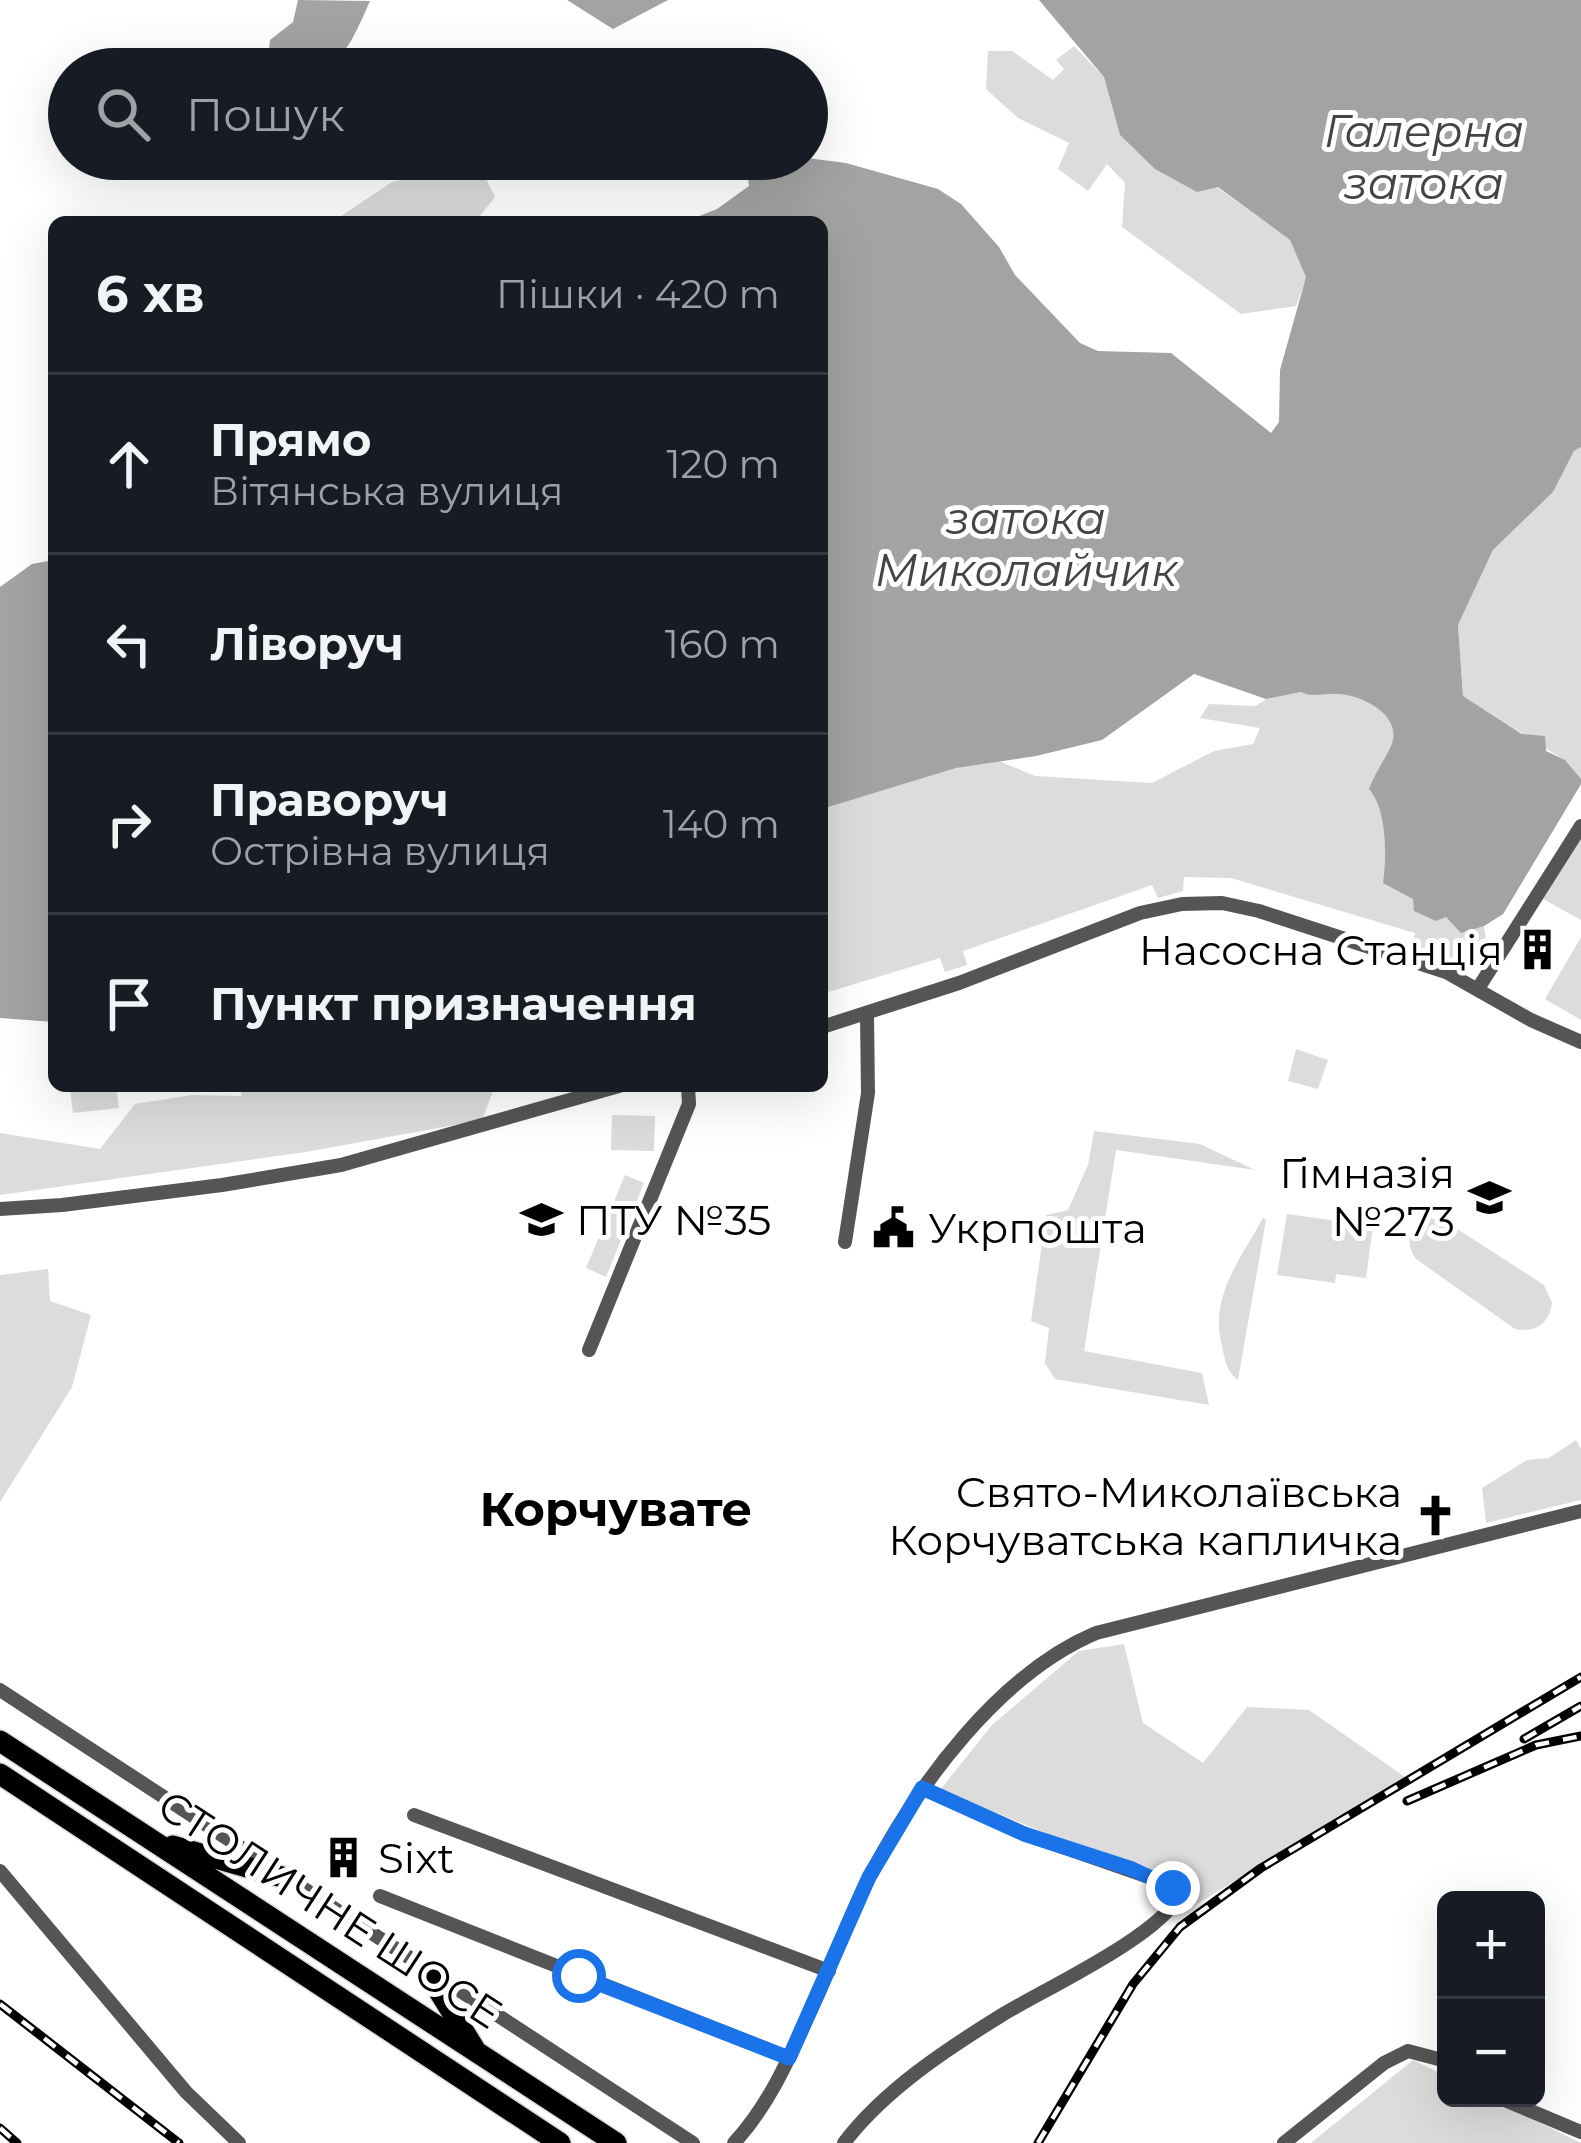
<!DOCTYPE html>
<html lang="uk">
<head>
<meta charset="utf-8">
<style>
  body { margin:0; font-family:Montserrat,sans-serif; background:#242831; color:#f1f3f6 }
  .controls { position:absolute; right:36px; bottom:36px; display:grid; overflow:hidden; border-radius:18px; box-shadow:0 12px 48px #0002 }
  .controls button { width:108px; height:108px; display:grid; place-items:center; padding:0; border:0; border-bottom:3px solid #363941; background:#171b24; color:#f1f3f6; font:60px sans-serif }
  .stop { position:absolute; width:36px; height:36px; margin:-27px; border:9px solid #1a73e8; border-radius:50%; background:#fff }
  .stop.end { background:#1a73e8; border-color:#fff; box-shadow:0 3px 12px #0008 }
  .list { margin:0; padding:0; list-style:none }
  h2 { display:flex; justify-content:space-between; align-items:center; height:156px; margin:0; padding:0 48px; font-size:51px }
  h2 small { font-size:39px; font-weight:400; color:#9ea1a6 }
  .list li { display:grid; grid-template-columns:78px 1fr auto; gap:36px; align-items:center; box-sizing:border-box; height:180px; padding:0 48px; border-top:3px solid #363941 }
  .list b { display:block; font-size:45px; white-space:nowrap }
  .list p { margin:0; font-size:39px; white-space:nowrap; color:#9ea1a6 }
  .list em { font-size:39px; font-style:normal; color:#9ea1a6 }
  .icon { flex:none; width:66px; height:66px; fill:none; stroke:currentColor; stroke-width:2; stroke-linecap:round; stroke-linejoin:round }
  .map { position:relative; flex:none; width:1581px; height:2143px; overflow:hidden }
  .search { position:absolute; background:#171b24; box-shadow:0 12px 48px #0002; left:48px; top:48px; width:780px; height:132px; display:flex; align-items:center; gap:30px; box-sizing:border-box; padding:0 42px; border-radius:66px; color:#9ea1a6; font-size:45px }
  .panel { position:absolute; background:#171b24; box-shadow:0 12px 48px #0002; left:48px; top:216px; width:780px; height:876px; border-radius:18px }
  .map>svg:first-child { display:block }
</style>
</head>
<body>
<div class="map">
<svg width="1581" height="2143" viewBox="0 0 1581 2143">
  <rect width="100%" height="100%" fill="#fff"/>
  <!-- green -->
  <g fill="#dcdcdc">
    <polygon points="1074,46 1104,77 1120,135 1217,187 1290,240 1307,276 1296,306 1241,314 1122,227 1125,183 1107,164 1088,191 1058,169 1069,143 1018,118 986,89 988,51 1012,51 1053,80 1064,69 1056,60"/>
    <polygon points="435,172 483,173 495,197 475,222 332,222 392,182"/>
    <polygon points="1581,447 1581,784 1503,914 1484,926 1486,939 1468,967 1412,947 1415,933 1231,878 1184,877 1183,891 1158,898 1152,885 963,951 967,965 945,972 940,958 822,994 822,809 956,768 999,761 1035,776 1152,783 1214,751 1253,744 1260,728 1200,718 1209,704 1256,706 1266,699 1301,692 1403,688 1563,759 1463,696 1458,625 1493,550 1553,492 1574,451"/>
    <polygon points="1581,838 1581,920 1543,899"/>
    <polygon points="1581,937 1581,1020 1545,999"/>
    <polygon points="1296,1049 1328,1060 1318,1089 1288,1081"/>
    <polygon points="116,1086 119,1108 73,1113 70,1089"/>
    <polygon points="242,1086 495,1086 482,1120 306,1152 0,1195 0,1133 100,1149 135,1104 192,1095 241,1096"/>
    <polygon points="612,1115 655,1116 654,1151 611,1150"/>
    <polygon points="1094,1131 1200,1144 1255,1170 1116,1150 1084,1351 1202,1373 1209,1405 1055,1379 1045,1363 1049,1328 1031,1321 1046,1215 1068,1210 1088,1165"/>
    <polygon points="625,1175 644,1183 606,1277 586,1268"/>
    <polygon points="1287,1214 1373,1226 1366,1278 1336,1274 1335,1283 1277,1275"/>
    <path d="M1263,1218L1266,1220L1238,1380C1226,1371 1225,1360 1222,1346C1209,1297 1240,1260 1263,1218Z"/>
    <path d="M1430,1218L1445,1221L1544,1285L1552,1303C1549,1324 1535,1333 1515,1329L1416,1259C1403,1242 1410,1224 1430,1218Z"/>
    <polygon points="48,1269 50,1301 91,1315 72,1387 0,1502 0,1275"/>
    <polygon points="1576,1440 1581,1449 1581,1500 1486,1523 1482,1488 1527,1460 1549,1458"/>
    <polygon points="1124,1644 1143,1723 1203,1763 1247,1707 1309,1710 1405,1777 1194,1906 1173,1885 940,1790 992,1725 1079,1651"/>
    <polygon points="1413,2060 1446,2076 1446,2098 1490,2098 1581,2143 1311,2143"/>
  </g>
  <!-- water -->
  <g fill="#a3a3a3">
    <path d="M298,0L370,1C341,67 339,69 267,69L270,40L293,22Z"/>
    <polygon points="567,0 668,0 613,29"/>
    <path d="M1039,0H1581V447L1574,451L1553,492L1493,550L1458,625L1463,696L1522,734L1545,736L1546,751L1565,760L1581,779V784L1503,914L1484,926L1461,933L1446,917L1436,921L1414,911L1413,899L1383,883C1387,856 1387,809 1369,789C1375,773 1384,761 1391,746C1404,716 1363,695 1338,694C1324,693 1313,698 1301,692L1266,699L1194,674L1102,740L1036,756L956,768L822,809V222H684L717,209L749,186L747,172L769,159L807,158L846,163L938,189L961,204L999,247L1015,275L1080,343L1098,351L1171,353L1271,433L1279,422L1280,370L1306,277L1290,240L1218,187L1197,192L1155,169L1120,135L1104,77Z"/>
    <polygon points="54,560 54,1022 0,1018 0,587 32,564"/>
  </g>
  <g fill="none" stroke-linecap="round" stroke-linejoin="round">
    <defs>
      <g id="highway">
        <polyline points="0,1741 616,2143"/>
        <polyline points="0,1774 560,2143"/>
        <polyline points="173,1846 282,1877"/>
        <polyline points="426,1970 474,2048"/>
      </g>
    </defs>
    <!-- highway casing -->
    <use href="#highway" stroke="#dbdbdb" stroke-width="24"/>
    <!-- minor -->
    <g stroke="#555" stroke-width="14">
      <polyline points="1479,987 1581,826"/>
      <polyline points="822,1027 959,983 1140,913 1182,904 1222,903 1259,911 1446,972 1531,1020 1581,1042"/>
      <polyline points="0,1209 62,1205 222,1185 341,1165 619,1086"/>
      <polyline points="845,1242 868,1093 867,1015"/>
      <polyline points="589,1350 689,1104 688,1086"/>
      <polyline points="0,1690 693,2143"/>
      <polyline points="414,1815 829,1971"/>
      <polyline points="0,1871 186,2092 239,2143"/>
      <polyline points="380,1896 789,2058"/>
      <polyline points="1500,2098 1581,2132"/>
      <path d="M734,2143C772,2102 792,2051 815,2001C834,1960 849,1916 870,1876C918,1784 999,1674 1096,1633L1581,1511"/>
      <path d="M844,2143C884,2090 947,2049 1002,2015C1041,1991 1161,1935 1177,1897L1163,1882L1025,1834L922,1788"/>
      <polyline points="1284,2143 1384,2063 1408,2051 1446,2061"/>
    </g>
    <!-- highway -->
    <use href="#highway" stroke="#000" stroke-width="21"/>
    <defs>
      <g id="rail">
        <polyline points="1524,1739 1581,1706"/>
        <polyline points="1407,1801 1536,1745 1581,1736"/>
        <polyline points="0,2004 179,2143"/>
        <polyline points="0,2128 17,2143"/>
        <polyline points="1038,2143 1133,1984 1180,1927 1261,1868 1581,1677"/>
      </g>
    </defs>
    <!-- rail casing -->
    <use href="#rail" stroke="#000" stroke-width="9"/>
    <!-- rail -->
    <use href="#rail" stroke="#fff" stroke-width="4.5" stroke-dasharray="14" stroke-linecap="butt"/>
  </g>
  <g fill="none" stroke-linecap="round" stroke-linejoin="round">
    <!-- route -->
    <polyline stroke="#1a73e8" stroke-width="15" points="579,1976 789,2058 869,1877 922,1788 1024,1834 1132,1869 1173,1888"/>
  </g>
  <!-- icons -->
  <defs>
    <symbol id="building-bare" viewBox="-9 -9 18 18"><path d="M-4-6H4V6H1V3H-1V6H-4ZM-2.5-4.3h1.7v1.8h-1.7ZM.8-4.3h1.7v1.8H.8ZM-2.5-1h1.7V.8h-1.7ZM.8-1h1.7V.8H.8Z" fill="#000" stroke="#fff" stroke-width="2.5" paint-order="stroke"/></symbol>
    <symbol id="school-bare" viewBox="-9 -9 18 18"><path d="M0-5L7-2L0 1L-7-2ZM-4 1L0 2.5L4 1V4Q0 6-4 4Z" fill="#000" stroke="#fff" stroke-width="2.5" paint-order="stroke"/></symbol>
    <symbol id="university-bare" viewBox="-9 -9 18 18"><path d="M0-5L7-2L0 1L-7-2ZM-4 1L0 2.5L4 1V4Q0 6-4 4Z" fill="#000" stroke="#fff" stroke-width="2.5" paint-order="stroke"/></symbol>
    <symbol id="civic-bare" viewBox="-9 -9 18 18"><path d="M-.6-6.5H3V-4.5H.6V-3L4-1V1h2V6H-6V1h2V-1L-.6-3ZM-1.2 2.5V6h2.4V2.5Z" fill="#000" stroke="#fff" stroke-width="2.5" paint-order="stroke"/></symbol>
    <symbol id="church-bare" viewBox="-9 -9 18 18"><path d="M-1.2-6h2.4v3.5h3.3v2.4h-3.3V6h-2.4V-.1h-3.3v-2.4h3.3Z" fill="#000" stroke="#fff" stroke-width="2.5" paint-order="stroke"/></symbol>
  </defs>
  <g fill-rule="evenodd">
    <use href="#building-bare" x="1508" y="920" width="59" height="59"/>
    <use href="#school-bare" x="1460" y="1168" width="59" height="59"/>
    <use href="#university-bare" x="512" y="1190" width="59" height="59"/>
    <use href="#civic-bare" x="864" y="1198" width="59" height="59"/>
    <use href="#church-bare" x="1406" y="1486" width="59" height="59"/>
    <use href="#building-bare" x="314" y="1828" width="59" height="59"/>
  </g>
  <g text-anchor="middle" stroke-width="10" stroke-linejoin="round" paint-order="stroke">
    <!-- poi labels -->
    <g font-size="42" fill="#000" stroke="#fff" text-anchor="end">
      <text x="1503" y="965">Насосна Станція</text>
      <text x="1455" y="1188">Гімназія<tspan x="1455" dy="48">№273</tspan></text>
      <text x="576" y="1235" text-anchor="start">ПТУ №35</text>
      <text x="928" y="1243" text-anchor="start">Укрпошта</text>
      <text x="1402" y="1507">Свято-Миколаївська<tspan x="1402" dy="48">Корчуватська капличка</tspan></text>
      <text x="378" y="1873" text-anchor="start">Sixt</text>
    </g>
    <!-- street labels -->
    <g font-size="42" fill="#000" stroke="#fff">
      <text transform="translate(330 1909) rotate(33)" y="15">СТОЛИЧНЕ ШОСЕ</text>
    </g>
    <!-- water labels -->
    <g font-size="45" font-style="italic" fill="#444" stroke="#fff">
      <text x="1424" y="147">Галерна<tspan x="1424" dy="52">затока</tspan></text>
      <text x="1026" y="534">затока<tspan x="1026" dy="52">Миколайчик</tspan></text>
    </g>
    <!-- quarter labels -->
    <g font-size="48" font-weight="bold" fill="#000" stroke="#fff">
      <text x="616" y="1526">Корчувате</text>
    </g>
  </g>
</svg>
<div class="controls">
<button>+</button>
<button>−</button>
</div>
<div class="stop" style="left:579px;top:1976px"></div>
<div class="stop end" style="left:1173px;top:1888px"></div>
<div class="search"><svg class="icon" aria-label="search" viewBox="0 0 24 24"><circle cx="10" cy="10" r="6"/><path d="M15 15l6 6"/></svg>Пошук</div>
<section class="panel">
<h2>6 хв<small>Пішки · 420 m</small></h2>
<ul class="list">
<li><svg class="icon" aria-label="ahead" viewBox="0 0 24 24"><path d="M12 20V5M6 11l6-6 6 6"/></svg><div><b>Прямо</b><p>Вітянська вулиця</p></div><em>120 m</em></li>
<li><svg class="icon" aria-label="left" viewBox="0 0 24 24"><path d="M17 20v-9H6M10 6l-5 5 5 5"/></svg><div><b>Ліворуч</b></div><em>160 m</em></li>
<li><svg class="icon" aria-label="right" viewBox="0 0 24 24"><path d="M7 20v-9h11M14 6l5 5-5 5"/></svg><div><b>Праворуч</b><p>Острівна вулиця</p></div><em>140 m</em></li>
<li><svg class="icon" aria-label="arrive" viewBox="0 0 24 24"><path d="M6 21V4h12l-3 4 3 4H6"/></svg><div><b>Пункт призначення</b></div></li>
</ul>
</section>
</div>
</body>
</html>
